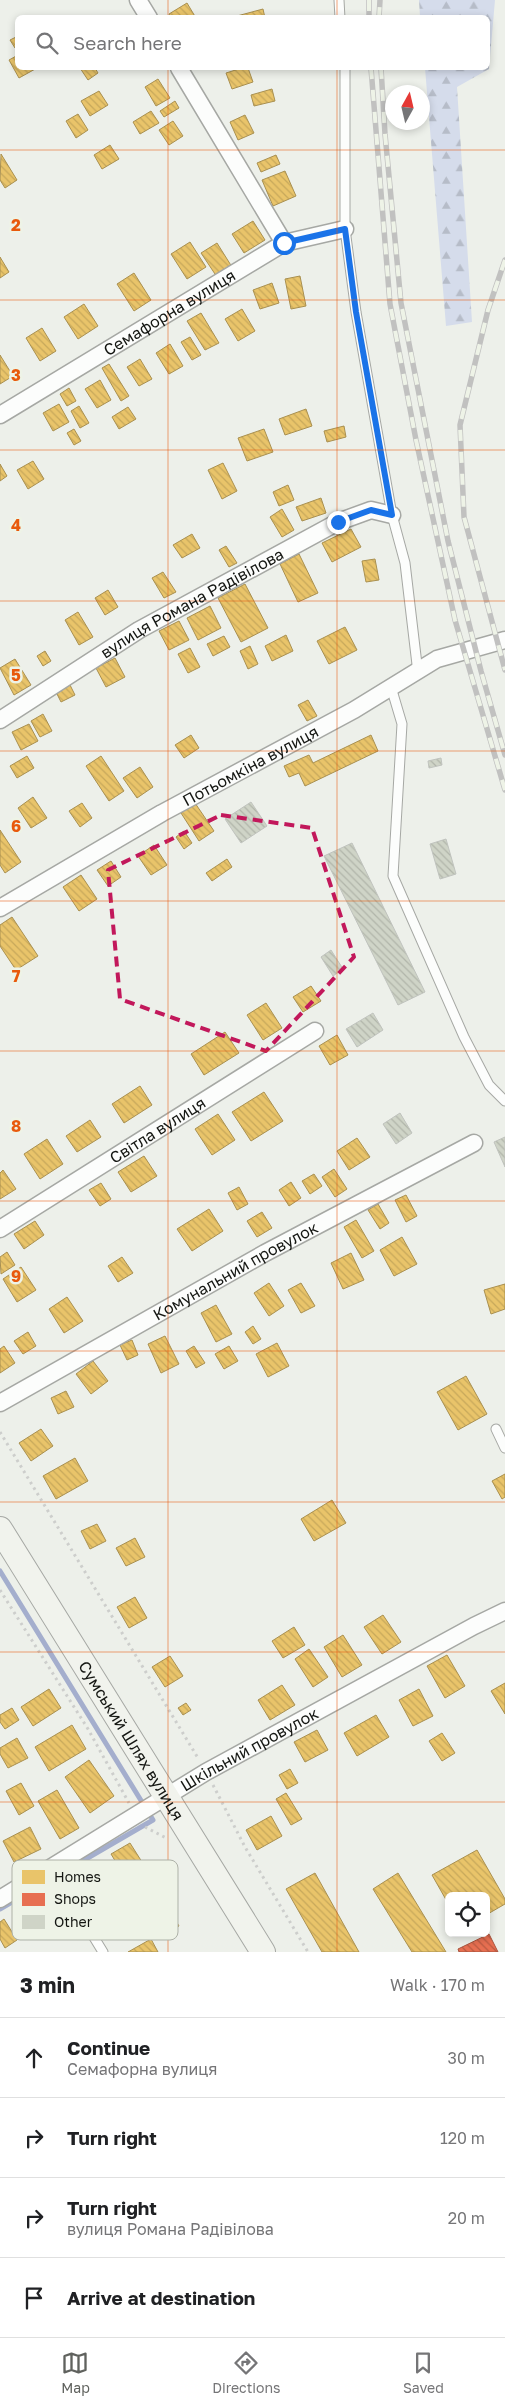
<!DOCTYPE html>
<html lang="en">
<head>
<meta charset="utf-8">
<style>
  body { margin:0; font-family:"Golos Text",sans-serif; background:#f6f6f6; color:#202124 }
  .controls { position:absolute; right:15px; bottom:15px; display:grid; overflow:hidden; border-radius:8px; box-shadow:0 2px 8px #0003 }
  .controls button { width:45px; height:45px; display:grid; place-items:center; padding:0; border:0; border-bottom:1px solid #e0e0e0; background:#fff; color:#202124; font:25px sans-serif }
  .compass { position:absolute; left:385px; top:85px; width:45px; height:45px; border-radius:50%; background:#fff; box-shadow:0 2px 8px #0003; rotate:8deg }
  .stop { position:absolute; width:15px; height:15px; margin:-11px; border:4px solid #1a73e8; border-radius:50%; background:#fff }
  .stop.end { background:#1a73e8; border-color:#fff; box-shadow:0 1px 5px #0008 }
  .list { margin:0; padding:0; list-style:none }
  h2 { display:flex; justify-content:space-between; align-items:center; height:65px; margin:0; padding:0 20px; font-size:21px }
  h2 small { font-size:16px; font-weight:400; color:#757577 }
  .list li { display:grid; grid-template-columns:32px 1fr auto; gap:15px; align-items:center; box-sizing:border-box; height:80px; padding:0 20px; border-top:1px solid #e0e0e0 }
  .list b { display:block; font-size:19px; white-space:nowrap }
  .list p { margin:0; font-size:16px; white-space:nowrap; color:#757577 }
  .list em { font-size:16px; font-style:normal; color:#757577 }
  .icon { flex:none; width:28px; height:28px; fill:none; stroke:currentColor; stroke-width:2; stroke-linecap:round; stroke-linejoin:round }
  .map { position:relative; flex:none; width:505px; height:1952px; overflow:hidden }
  .search { position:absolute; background:#fff; box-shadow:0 2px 8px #0003; left:15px; right:15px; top:15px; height:55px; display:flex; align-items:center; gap:12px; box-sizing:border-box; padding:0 18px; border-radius:8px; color:#757577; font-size:19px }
  .sheet { height:385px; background:#fff }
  nav { display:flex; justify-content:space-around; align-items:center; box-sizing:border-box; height:70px; border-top:1px solid #e0e0e0; background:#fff; font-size:14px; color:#757577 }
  nav a { display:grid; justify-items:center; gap:2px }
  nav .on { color:#60625e }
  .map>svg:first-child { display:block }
</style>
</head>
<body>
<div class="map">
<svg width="505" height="1952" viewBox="0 0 505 1952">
  <defs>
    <pattern id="forest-firs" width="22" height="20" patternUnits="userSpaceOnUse" patternTransform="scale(1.25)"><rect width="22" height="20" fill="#d5dceb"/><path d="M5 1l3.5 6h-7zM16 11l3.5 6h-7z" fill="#b6bcc8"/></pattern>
    <pattern id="homes-back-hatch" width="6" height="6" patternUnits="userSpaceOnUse" patternTransform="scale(1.25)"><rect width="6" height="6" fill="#e9c46a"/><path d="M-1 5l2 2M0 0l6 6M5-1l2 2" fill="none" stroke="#c7a85b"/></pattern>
    <pattern id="shops-back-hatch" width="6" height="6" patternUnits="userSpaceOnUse" patternTransform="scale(1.25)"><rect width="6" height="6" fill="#e76f51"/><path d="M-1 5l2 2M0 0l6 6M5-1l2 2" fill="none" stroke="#ba5a42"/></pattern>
    <pattern id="building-back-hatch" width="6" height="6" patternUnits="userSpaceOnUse" patternTransform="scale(1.25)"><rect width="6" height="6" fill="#cfd4c7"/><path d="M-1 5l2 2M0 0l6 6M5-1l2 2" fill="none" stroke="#b1b5aa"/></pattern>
  </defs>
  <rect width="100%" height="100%" fill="#edf0ea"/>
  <!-- forest -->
  <polygon fill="url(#forest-firs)" points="419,0 495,0 489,69 457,87 472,322 446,326 425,68 488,68 488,18 420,17"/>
  <!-- homes -->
  <g fill="url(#homes-back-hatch)" stroke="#a99050">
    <polygon points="187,3 196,18 171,18 169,14"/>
    <polygon points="263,9 265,18 238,18 237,16"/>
    <polygon points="18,36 18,46 15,48 10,40"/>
    <polygon points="18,55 18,68 37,68 19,78 9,60"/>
    <polygon points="80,68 95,68 98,73 88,80"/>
    <polygon points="242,68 248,68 253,82 232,89 226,73"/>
    <polygon points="158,79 170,98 156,106 145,87"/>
    <polygon points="272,89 275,101 254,106 251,95"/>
    <polygon points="99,91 108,105 90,116 81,101"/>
    <polygon points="175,101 179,108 164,117 160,111"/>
    <polygon points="151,111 159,123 140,134 133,122"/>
    <polygon points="78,114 88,130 76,138 66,121"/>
    <polygon points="245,115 254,133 238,140 230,122"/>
    <polygon points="173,121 183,136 169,145 159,130"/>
    <polygon points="110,145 119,159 102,169 94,155"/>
    <polygon points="1,154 17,180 5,188 0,180"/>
    <polygon points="276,155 280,164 261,172 257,163"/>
    <polygon points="285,171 296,196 273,206 262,180"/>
    <polygon points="253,221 265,240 244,253 232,234"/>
    <polygon points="190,242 206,267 187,279 171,254"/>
    <polygon points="217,243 232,267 217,277 201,253"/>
    <polygon points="0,257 9,272 0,278"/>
    <polygon points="134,273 151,300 134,311 117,284"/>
    <polygon points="300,276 306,306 291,309 285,279"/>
    <polygon points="272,283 279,303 260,309 253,290"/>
    <polygon points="84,304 98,326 78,339 64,317"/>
    <polygon points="242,309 255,331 238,341 225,319"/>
    <polygon points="201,313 219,343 205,350 187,321"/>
    <polygon points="42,328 56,351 40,361 26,338"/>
    <polygon points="190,337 201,355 192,360 181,342"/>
    <polygon points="170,344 183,366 169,374 156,353"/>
    <polygon points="0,355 13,376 0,384"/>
    <polygon points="140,359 152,379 139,386 127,367"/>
    <polygon points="109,364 129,396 121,401 102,368"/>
    <polygon points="100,380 111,400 97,408 85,389"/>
    <polygon points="69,388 76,401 67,406 60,394"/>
    <polygon points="59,404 69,422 53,431 43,413"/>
    <polygon points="79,406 89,423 80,428 71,411"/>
    <polygon points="128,407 136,419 119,429 112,417"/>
    <polygon points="306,409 312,426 285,435 279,419"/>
    <polygon points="344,426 346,437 327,442 324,431"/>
    <polygon points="74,429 81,441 74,445 67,433"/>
    <polygon points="264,429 273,452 247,461 238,438"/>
    <polygon points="33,461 44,479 28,489 17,470"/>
    <polygon points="223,463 237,491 222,499 208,470"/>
    <polygon points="0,464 7,476 0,481"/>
    <polygon points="288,485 294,500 279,506 273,492"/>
    <polygon points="321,498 326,513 302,521 296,507"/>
    <polygon points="282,509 294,530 282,537 270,517"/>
    <polygon points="351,529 361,547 332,562 322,543"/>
    <polygon points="192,534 200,548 182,558 173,545"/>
    <polygon points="226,546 237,563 229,567 219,550"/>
    <polygon points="299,554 318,593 298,602 280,564"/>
    <polygon points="375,559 379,580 366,582 362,561"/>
    <polygon points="163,572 176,592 164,598 152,578"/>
    <polygon points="245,584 268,628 241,642 218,598"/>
    <polygon points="108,590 118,607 105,615 95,598"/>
    <polygon points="210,606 221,628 198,640 187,618"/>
    <polygon points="78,612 93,637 79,645 65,620"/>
    <polygon points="179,621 189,640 169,650 159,631"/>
    <polygon points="345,627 357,650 329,664 317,641"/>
    <polygon points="286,635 293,651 272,661 265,646"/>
    <polygon points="224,636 230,647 213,656 207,644"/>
    <polygon points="250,646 258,664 248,669 240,651"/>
    <polygon points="190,648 200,667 188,673 178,654"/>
    <polygon points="45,651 51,661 43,666 37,656"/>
    <polygon points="115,658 125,677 106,687 96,668"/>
    <polygon points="15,659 31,685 14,695 0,668"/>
    <polygon points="70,685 75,695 61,702 56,692"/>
    <polygon points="308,700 317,716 307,721 298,705"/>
    <polygon points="43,714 52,731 40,737 31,721"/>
    <polygon points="29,724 38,741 21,750 12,732"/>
    <polygon points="191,735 199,748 184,758 175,745"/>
    <polygon points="371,735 378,751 305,786 299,773 289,777 284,766 309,755 313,763"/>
    <polygon points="27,756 34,768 17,778 10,766"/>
    <polygon points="101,756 124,791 109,801 86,766"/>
    <polygon points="140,767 153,787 137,798 123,778"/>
    <polygon points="33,797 47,818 31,828 18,808"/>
    <polygon points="82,803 92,818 80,827 69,811"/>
    <polygon points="195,803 214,831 199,841 181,813"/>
    <polygon points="0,830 21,862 5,873 0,865"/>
    <polygon points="184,831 192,843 184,849 176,837"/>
    <polygon points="154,845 167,865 151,875 138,856"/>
    <polygon points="227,859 232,867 212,881 206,873"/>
    <polygon points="111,861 121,877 108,886 97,870"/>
    <polygon points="81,875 97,899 79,911 63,887"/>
    <polygon points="12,917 38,956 16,970 0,946 0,925"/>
    <polygon points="311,986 321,1001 303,1012 293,997"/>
    <polygon points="266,1003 282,1028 263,1040 247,1015"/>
    <polygon points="225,1032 239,1053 204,1075 191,1054"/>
    <polygon points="337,1035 348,1055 330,1065 319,1046"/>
    <polygon points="140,1086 152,1105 124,1123 112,1104"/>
    <polygon points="264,1092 283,1121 251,1141 232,1112"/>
    <polygon points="218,1114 235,1140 212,1155 195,1129"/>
    <polygon points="90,1120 101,1137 77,1152 66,1136"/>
    <polygon points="357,1138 370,1157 349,1170 337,1151"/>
    <polygon points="47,1139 63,1164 40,1179 24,1154"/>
    <polygon points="144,1156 157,1176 131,1192 118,1172"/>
    <polygon points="334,1169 347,1189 335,1197 322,1177"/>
    <polygon points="3,1170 16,1189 0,1199 0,1173"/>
    <polygon points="314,1174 322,1186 310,1194 302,1181"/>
    <polygon points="291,1182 301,1198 289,1206 279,1190"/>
    <polygon points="101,1183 111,1199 100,1206 89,1190"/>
    <polygon points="239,1187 248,1204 237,1210 228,1193"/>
    <polygon points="406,1195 417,1216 406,1222 395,1200"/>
    <polygon points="378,1204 389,1223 380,1229 368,1210"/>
    <polygon points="209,1209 223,1231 192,1251 177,1229"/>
    <polygon points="262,1212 272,1228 257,1237 247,1221"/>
    <polygon points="356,1220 374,1251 362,1258 344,1227"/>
    <polygon points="35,1221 44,1235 24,1249 14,1234"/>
    <polygon points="402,1237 417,1264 394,1276 380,1250"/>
    <polygon points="7,1252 15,1265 1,1274 0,1257"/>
    <polygon points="351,1253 364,1280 343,1289 331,1263"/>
    <polygon points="122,1257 133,1273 118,1282 108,1266"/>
    <polygon points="21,1267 36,1290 17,1302 3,1279"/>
    <polygon points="269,1283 284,1306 269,1316 254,1293"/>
    <polygon points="301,1283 315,1306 301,1313 288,1290"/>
    <polygon points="505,1284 505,1309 491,1314 484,1290"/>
    <polygon points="67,1297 83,1321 64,1333 49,1309"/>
    <polygon points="216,1305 232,1334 216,1342 201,1313"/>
    <polygon points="253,1326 261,1339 253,1344 245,1332"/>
    <polygon points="28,1332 36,1346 23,1354 14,1341"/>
    <polygon points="165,1336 179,1364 161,1373 148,1344"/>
    <polygon points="132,1340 138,1355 127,1360 120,1345"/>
    <polygon points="277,1343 289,1366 268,1377 256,1354"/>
    <polygon points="4,1346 15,1363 0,1373 0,1349"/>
    <polygon points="194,1346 205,1363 196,1368 186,1351"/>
    <polygon points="229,1346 238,1361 224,1369 215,1354"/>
    <polygon points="93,1361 108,1381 91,1394 76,1374"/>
    <polygon points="466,1376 487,1414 458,1430 437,1392"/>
    <polygon points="66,1391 74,1407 58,1414 51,1398"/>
    <polygon points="41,1429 53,1446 31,1461 19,1443"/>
    <polygon points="75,1458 88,1481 56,1499 43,1476"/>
    <polygon points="505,1474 505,1497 502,1499 492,1481"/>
    <polygon points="332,1500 346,1523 314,1541 301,1519"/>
    <polygon points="97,1524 106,1541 90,1549 81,1531"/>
    <polygon points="135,1538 145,1557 126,1566 116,1548"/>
    <polygon points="135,1597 147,1618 129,1628 117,1607"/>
    <polygon points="383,1615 401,1642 382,1654 364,1627"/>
    <polygon points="294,1627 305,1645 283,1658 272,1641"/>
    <polygon points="343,1635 362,1665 342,1677 324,1647"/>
    <polygon points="309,1649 328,1677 313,1687 295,1659"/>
    <polygon points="447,1655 465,1686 445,1698 427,1666"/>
    <polygon points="170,1656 183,1676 165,1687 152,1667"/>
    <polygon points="505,1683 505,1714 491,1691"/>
    <polygon points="282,1685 295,1705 270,1720 258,1700"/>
    <polygon points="49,1689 61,1708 33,1726 21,1707"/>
    <polygon points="419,1689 433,1716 413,1726 399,1700"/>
    <polygon points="186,1703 191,1710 183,1715 178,1708"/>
    <polygon points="12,1708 19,1720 5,1729 0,1722 0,1715"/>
    <polygon points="376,1715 389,1737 357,1756 344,1733"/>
    <polygon points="72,1725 86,1749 49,1771 35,1747"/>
    <polygon points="317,1730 328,1750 305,1762 294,1742"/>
    <polygon points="442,1733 455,1753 442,1761 429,1741"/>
    <polygon points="17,1738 28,1758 8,1768 0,1754 0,1748"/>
    <polygon points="89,1760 114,1796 90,1813 65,1777"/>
    <polygon points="290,1769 298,1783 287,1789 279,1775"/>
    <polygon points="21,1783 34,1806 19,1815 6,1791"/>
    <polygon points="57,1790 79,1828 60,1839 38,1801"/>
    <polygon points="286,1793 302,1819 291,1825 276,1799"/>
    <polygon points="271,1816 282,1836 257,1850 246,1830"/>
    <polygon points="30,1827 41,1849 14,1862 3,1841"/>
    <polygon points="130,1843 154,1881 134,1892 111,1854"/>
    <polygon points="477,1850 505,1899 505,1904 486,1915 486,1896 449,1896 449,1905 432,1875"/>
    <polygon points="315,1873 359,1952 322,1952 286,1889"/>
    <polygon points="398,1873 446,1952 412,1952 373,1889"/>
    <polygon points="169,1909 179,1926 159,1938 149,1922"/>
    <polygon points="4,1919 17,1940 5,1948 0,1939 0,1922"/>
    <polygon points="151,1939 158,1952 128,1952"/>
  </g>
  <!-- shops -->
  <polygon fill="url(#shops-back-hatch)" stroke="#a8543e" points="489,1934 498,1952 459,1952 458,1949"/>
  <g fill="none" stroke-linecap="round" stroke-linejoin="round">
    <!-- stream -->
    <polyline stroke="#a4aecd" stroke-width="5" points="0,1571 153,1820 0,1909"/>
  </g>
  <!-- building -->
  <g fill="url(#building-back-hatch)" stroke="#c0c3be">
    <polygon points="441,758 442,765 429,768 428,761"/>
    <polygon points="251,802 267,826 241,843 225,819"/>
    <polygon points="446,839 456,874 440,879 430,844"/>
    <polygon points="352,843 425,992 398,1005 324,856"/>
    <polygon points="331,950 343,969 333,976 321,957"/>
    <polygon points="373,1013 383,1030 357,1047 346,1029"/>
    <polygon points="400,1113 412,1133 396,1144 383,1124"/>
    <polygon points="505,1137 505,1167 494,1142"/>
  </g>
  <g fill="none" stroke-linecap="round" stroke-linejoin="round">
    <defs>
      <g id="lane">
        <polyline points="339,0 340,18"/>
        <polyline points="345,68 345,229 356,312 392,515 405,563 418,673"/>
        <polyline points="391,687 402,724 393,876 464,1037 489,1085 505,1101"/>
        <polyline points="496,1429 505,1448"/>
        <polyline points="51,1867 103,1952"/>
      </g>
      <g id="street">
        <polyline points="138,0 149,18"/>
        <polyline points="179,68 284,243"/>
        <path id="s1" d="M0,415L284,243L345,229"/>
        <path id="s2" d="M0,720L139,630L338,522L371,510L392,515"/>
        <path id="s3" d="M0,908L162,813L354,710L437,659L505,640"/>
        <path id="s4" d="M0,1229L315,1031"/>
        <path id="s5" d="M0,1403L265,1253L474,1143"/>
        <path id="s6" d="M0,1899L206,1772L474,1626L505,1611"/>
      </g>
      <g id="secondary">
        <path id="s7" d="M0,1529L263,1952"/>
      </g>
    </defs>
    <!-- lane casing -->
    <use href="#lane" stroke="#a6a8a4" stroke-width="11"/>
    <!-- street casing -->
    <use href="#street" stroke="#a6a8a4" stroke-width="19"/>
    <!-- secondary casing -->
    <use href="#secondary" stroke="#a6a8a4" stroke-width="26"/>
    <!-- path -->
    <g stroke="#cdcecc" stroke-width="3" stroke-dasharray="2.5 4" stroke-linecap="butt">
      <polyline points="0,1432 198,1758"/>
      <polyline points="0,1590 88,1729 129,1803"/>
      <polyline points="213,1785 245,1847 308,1952"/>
      <polyline points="145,1827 168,1839"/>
    </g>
    <!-- lane -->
    <use href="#lane" stroke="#fcfdfc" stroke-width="9"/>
    <!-- street -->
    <use href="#street" stroke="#fcfdfc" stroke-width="16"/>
    <!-- secondary -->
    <use href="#secondary" stroke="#f1f3ed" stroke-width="24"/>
    <defs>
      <g id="rail">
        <polyline points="369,0 369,18"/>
        <polyline points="379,18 380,0"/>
        <polyline points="371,68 390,304 416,440 455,620 505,790"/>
        <polyline points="381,68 385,134 401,303 448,541 481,671 505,755"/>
        <polyline points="505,260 488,310 460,425 464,517 505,670"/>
      </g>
    </defs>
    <!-- rail casing -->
    <use href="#rail" stroke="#c1c1c0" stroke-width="5.5"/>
    <!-- rail -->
    <use href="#rail" stroke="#eef3e7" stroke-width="4" stroke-dasharray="11" stroke-linecap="butt"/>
  </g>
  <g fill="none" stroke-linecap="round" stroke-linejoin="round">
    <!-- route -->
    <polyline stroke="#1a73e8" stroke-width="6" points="284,243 345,229 356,312 392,515 371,510 338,522"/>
  </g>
  <!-- marked area -->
  <path fill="none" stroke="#c2185b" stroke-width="4" stroke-dasharray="10 6" stroke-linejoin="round" d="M221,815L312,828L354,957L266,1051L120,999L108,870Z"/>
  <!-- grid -->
  <path fill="none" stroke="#e8590c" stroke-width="1" stroke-opacity="0.55" d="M168,0V18M337,0V18M168,68V1952M337,68V1952M0,150H505M0,300H505M0,450H505M0,601H505M0,751H505M0,901H505M0,1051H505M0,1201H505M0,1351H505M0,1502H505M0,1652H505M0,1802H505"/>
  <g text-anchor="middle" stroke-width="5" stroke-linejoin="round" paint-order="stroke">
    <!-- street labels -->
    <g font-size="16" fill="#141612" stroke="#eef3e7">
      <text dy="6" stroke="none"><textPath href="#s1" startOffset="198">Семафорна вулиця</textPath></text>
      <text dy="6" stroke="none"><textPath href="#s2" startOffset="225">вулиця Романа Радівілова</textPath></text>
      <text dy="6" stroke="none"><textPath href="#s3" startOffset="288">Потьомкіна вулиця</textPath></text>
      <text dy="6" stroke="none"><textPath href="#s4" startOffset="186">Світла вулиця</textPath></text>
      <text dy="6" stroke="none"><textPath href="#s5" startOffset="270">Комунальний провулок</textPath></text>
      <text dy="6" stroke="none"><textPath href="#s7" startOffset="249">Сумський Шлях вулиця</textPath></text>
      <text dy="6" stroke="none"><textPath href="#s6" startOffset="291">Шкільний провулок</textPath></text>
    </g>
  </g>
  <!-- legend -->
  <rect x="12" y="1860" width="166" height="80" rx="8" fill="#eef3e7" stroke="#adb1a7" stroke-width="1"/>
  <rect x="22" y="1870" width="23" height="14" fill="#e9c46a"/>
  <rect x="22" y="1893" width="23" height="13" fill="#e76f51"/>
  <rect x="22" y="1915" width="23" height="14" fill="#cfd4c7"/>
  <g font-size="14" fill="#141612">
    <text x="54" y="1882">Homes</text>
    <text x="54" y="1904">Shops</text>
    <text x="54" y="1927">Other</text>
  </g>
  <g font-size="16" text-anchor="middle" font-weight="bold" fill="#e8590c" stroke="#eef3e7" stroke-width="5" stroke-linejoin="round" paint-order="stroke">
    <text x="16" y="231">2</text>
    <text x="16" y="381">3</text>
    <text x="16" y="531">4</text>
    <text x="16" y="681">5</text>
    <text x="16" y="832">6</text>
    <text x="16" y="982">7</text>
    <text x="16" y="1132">8</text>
    <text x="16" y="1282">9</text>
  </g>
</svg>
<div class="controls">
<button><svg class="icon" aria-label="locate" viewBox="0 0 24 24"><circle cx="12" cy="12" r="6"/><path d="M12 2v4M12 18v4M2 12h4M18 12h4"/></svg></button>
</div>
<svg class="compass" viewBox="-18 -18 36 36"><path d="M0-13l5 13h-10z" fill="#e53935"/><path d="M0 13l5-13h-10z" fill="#757577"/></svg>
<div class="stop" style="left:284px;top:243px"></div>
<div class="stop end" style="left:338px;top:522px"></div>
<div class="search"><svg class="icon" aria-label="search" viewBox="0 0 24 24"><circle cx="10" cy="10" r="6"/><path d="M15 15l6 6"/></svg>Search here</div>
</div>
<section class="sheet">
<h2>3 min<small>Walk · 170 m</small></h2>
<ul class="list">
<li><svg class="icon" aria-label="ahead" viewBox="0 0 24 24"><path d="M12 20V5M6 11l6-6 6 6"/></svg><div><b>Continue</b><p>Семафорна вулиця</p></div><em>30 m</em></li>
<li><svg class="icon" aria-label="right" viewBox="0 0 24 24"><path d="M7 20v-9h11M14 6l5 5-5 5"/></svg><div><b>Turn right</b></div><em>120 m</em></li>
<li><svg class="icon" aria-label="right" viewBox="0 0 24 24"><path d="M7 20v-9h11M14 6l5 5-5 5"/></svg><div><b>Turn right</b><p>вулиця Романа Радівілова</p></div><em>20 m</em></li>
<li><svg class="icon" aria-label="arrive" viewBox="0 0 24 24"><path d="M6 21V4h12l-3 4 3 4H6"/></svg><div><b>Arrive at destination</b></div></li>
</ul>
</section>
<nav>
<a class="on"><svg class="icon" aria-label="map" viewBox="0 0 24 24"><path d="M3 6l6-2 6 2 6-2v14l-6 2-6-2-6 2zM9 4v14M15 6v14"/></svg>Map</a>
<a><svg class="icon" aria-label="directions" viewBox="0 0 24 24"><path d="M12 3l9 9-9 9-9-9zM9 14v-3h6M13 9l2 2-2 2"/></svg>Directions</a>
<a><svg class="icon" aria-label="saved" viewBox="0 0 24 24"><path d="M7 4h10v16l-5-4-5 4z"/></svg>Saved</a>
</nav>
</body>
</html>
